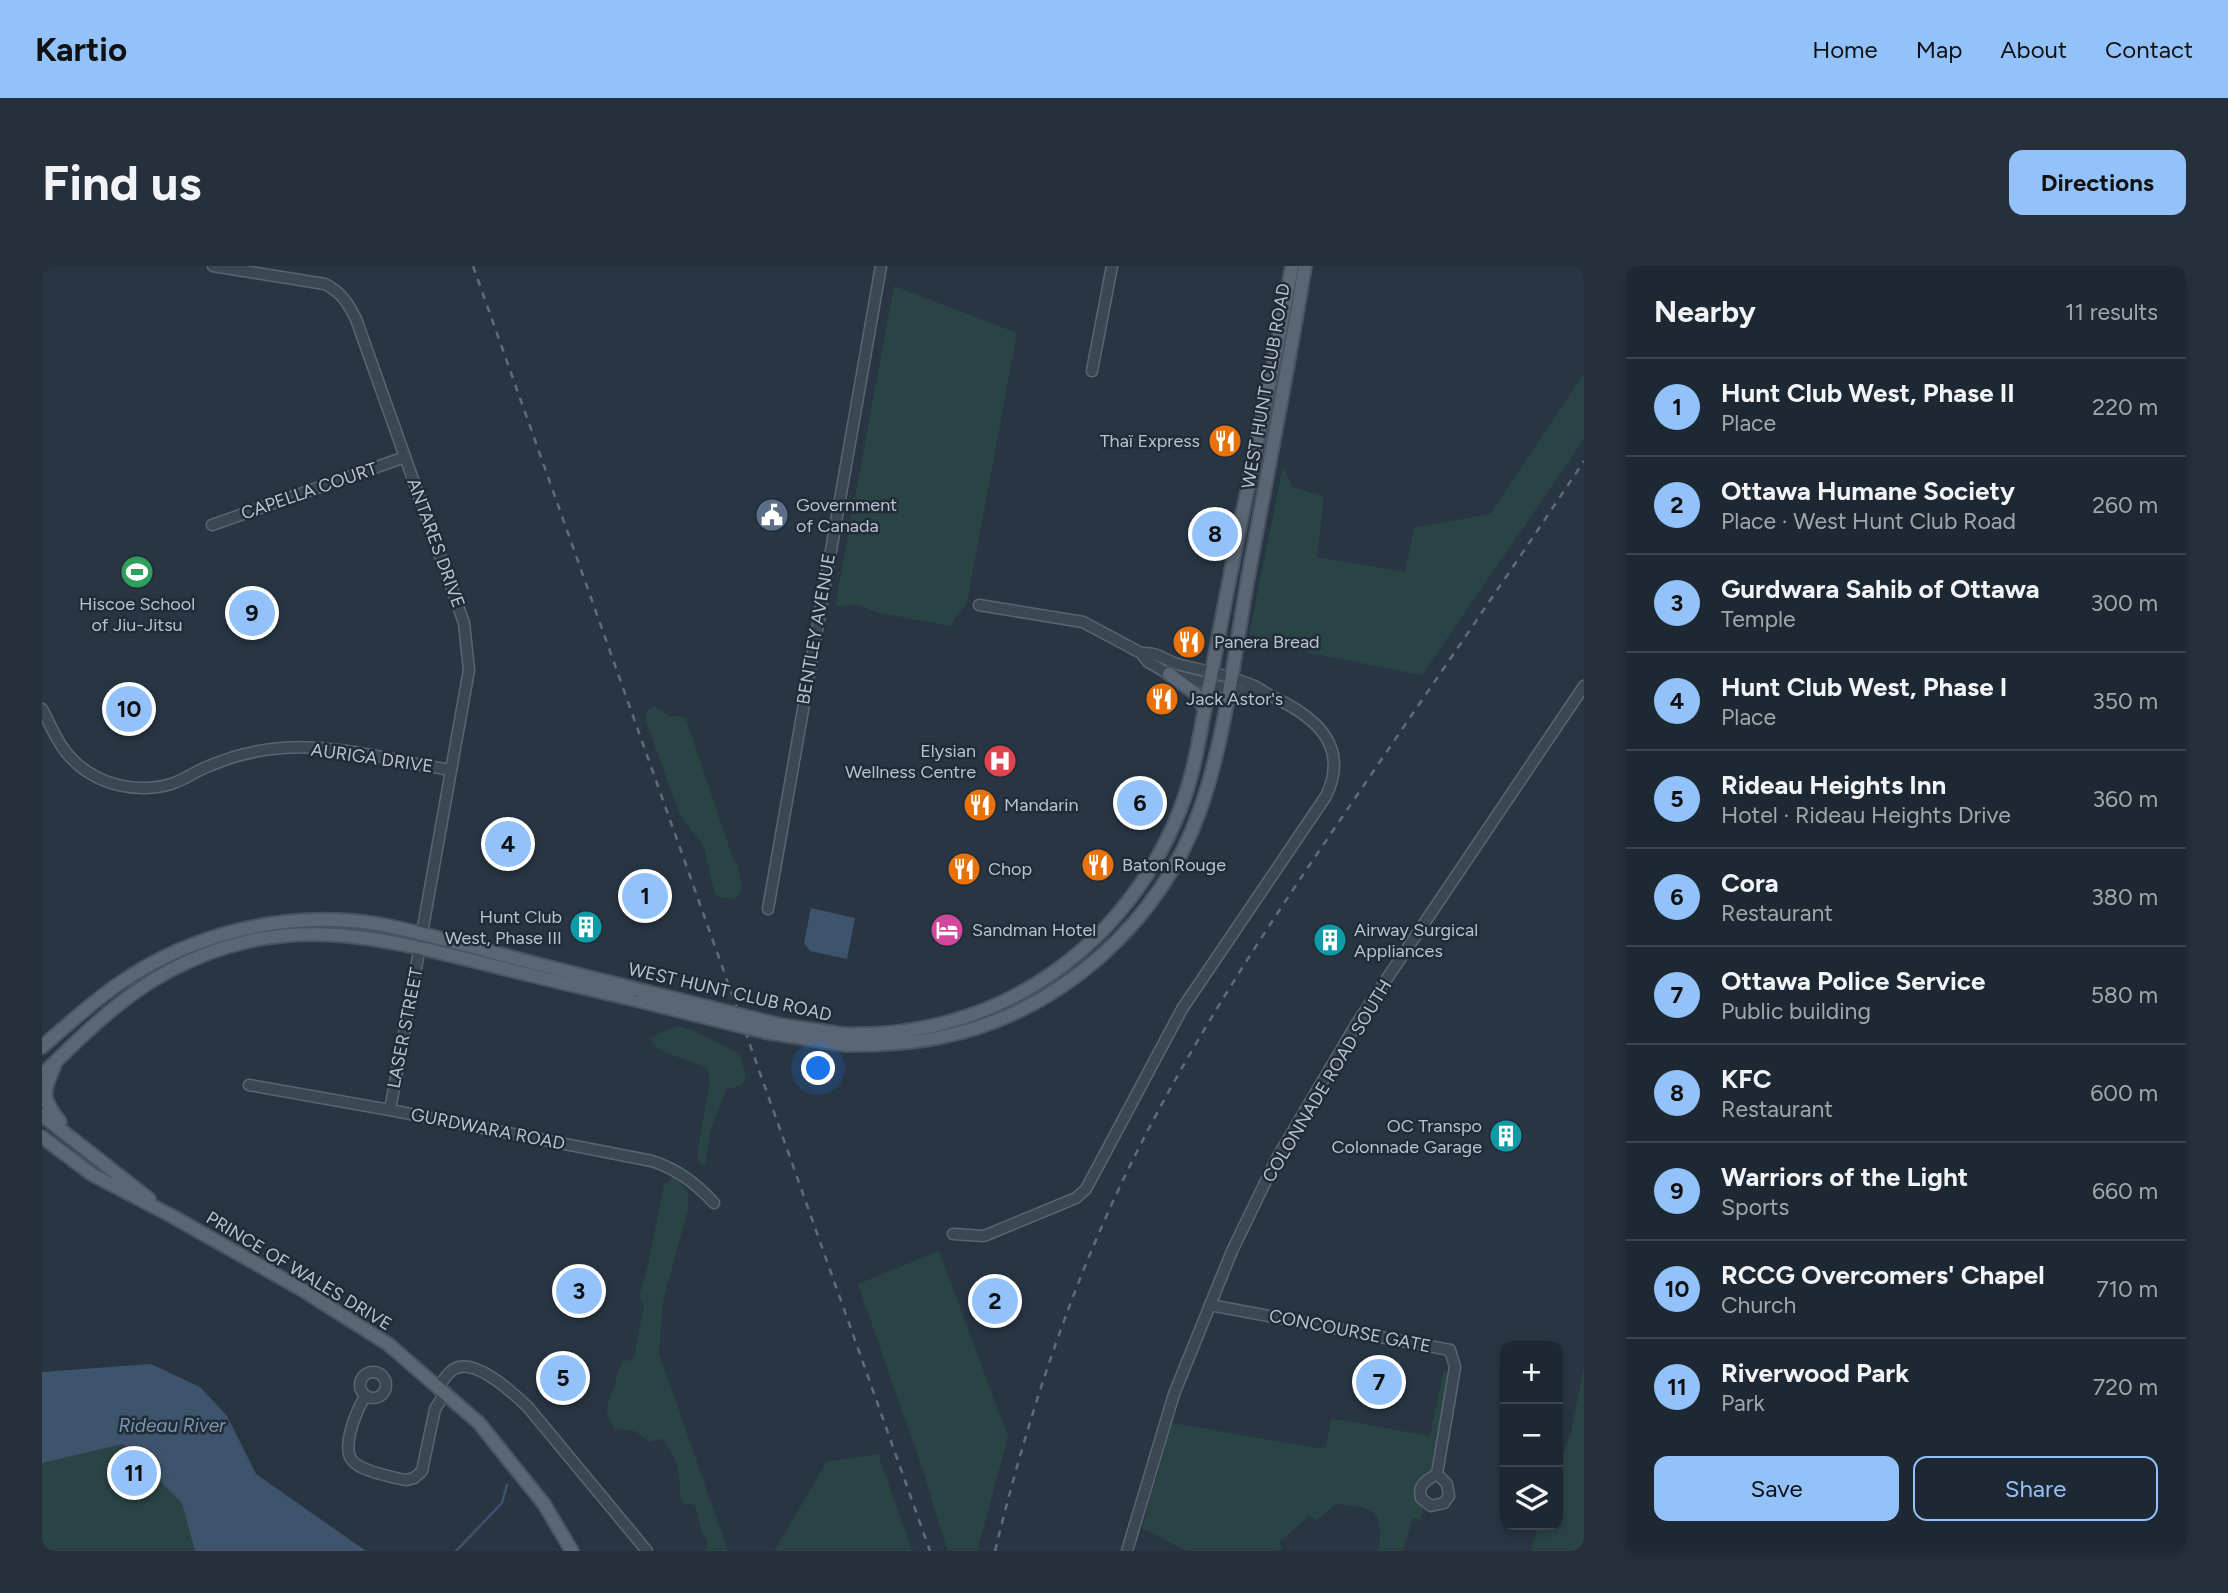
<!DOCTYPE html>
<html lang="en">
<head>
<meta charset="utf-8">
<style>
  body { margin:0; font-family:Figtree,sans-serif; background:#26303b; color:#f1f3f6 }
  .controls { position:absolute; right:21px; bottom:21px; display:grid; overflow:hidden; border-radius:14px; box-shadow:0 4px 10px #0003 }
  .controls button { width:63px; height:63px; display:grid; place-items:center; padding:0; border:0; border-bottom:2px solid #3c444e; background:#1e2833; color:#f1f3f6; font:35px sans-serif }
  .you { position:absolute; left:777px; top:803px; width:24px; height:24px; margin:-18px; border:5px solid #fff; border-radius:50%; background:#1a73e8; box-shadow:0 0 0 10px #1a73e833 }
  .badge { display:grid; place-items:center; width:46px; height:46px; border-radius:50%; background:#93c1f9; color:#111; font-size:23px; font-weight:700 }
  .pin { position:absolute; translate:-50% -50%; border:4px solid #fff; box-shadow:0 2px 7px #0006 }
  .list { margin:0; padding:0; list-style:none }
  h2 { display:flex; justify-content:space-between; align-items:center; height:91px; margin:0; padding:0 28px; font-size:30px }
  h2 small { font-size:23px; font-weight:400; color:#a1a6ac }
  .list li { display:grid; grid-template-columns:46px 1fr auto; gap:21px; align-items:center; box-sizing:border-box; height:98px; padding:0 28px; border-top:2px solid #3c444e }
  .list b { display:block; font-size:26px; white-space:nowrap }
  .list p { margin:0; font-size:23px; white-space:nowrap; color:#a1a6ac }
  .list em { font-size:23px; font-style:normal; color:#a1a6ac }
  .actions { display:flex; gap:14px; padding:21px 28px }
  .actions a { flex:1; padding:16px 0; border:2px solid #93c1f9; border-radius:14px; text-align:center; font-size:24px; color:#93c1f9 }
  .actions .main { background:#93c1f9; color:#111 }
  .icon { flex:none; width:38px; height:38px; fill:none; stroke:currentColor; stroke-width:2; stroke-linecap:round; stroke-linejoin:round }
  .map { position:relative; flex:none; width:1542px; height:1285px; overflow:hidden; border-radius:14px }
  header { display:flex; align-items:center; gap:42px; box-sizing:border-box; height:98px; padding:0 35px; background:#93c1f9; color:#111 }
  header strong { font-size:33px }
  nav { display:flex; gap:38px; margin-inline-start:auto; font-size:24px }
  .intro { display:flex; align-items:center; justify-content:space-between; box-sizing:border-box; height:168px; padding:0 42px }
  h1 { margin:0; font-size:49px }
  .button { padding:18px 32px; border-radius:14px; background:#93c1f9; color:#111; font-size:24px; font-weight:700 }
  main { display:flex; gap:42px; padding:0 42px }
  aside { flex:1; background:#1e2833; border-radius:14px; box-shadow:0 4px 10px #0003 }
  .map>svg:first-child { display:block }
</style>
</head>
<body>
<header>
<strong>Kartio</strong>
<nav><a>Home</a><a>Map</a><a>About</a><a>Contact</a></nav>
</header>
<div class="intro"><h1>Find us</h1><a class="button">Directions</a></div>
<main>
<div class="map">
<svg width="1542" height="1285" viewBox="0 0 1542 1285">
  <rect width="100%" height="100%" fill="#283644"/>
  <!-- green -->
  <g fill="#2a4445">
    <polygon points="852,20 975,67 925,336 908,360 833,346 817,339 793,340"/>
    <polygon points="1542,108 1542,173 1380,409 1259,385 1207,368 1241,200 1250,221 1282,230 1275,291 1363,306 1372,262 1448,248"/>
    <polygon points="612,440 627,450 642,451 645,456 689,587 696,600 700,624 693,633 677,631 673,628 661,578 641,554 637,546 604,455 605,445"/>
    <path d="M636,760C659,764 675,779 697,787L704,811L699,820L684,823L668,866L663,900L657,896L655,887L667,821L666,802L622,786L610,777L609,772L622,765Z"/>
    <path d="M632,910L646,926V943L621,1035L617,1088L686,1285H663L666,1276L659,1263L653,1239L642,1237L639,1233C636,1205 639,1193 618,1172L608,1176L593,1165L573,1163C560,1146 566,1139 572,1121C575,1112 575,1103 581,1095L590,1094L593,1086L602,1039L597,1032L606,1000L622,919Z"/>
    <polygon points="897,985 966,1171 935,1285 906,1285 878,1196 816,1018"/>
    <polygon points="1542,1101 1542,1285 1489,1285 1497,1259 1516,1259 1516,1204 1529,1165"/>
    <path d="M1402,1103L1407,1109L1389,1206C1373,1216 1367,1226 1381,1242L1378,1253L1371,1252L1361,1285H1335C1346,1245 1329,1240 1293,1238L1274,1255L1268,1249L1237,1276L1241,1282L1237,1285H1146C1129,1279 1117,1268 1100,1263L1130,1157L1274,1182L1284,1181L1289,1154L1292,1153L1388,1170Z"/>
    <polygon points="81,1178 140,1237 153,1285 0,1285 0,1197"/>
    <polygon points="836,1188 870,1285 732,1285 785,1196"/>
  </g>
  <!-- water -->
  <g fill="#3e546d">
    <polygon points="769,642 813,652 805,693 768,685 762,677"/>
    <polygon points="109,1098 158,1121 185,1150 214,1208 324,1285 153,1285 140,1237 81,1178 0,1197 0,1106"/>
  </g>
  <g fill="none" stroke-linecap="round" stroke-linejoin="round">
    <!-- stream -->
    <polyline stroke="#3e546d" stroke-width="2.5" points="414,1285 460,1237 465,1219"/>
    <defs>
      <g id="minor">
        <path d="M171,0L283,18C300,27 306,37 314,53L422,357L427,404L380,667"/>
        <polyline points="1050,105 1070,0"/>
        <polyline points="170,259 363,191"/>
        <polyline points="937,339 1041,356 1099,387 1106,396 1127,408 1212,429 1228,430"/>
        <path d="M0,443C9,460 16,479 30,493C55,519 95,528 129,518C142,514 154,505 167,500C190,490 215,484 240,482C289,477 359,496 409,504"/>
        <polyline points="726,643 839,0"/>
        <path d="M207,819L348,844L610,895C635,903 654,917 672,937"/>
        <polyline points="348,844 378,680"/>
        <path d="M911,968L942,970L1034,932L1044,923L1140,743L1284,530C1308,480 1274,451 1231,431C1224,428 1219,423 1212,420C1189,410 1164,405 1139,399C1121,395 1120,386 1099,387"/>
        <polyline points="1168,1039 1408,1084 1413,1101 1395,1208"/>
        <circle cx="331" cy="1119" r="13"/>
        <path d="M397,1120C401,1115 406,1106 412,1103C433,1091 471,1127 485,1140L605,1285"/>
        <path d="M324,1130C316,1140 314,1149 310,1160C301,1192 307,1199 338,1208C347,1210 356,1213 365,1214L372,1212L380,1205L393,1143L404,1126"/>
        <path d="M1395,1208L1405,1218L1407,1230L1402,1237L1389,1240L1379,1232C1375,1219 1385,1214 1395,1208Z"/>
        <polyline points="1085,1285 1132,1128 1190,985 1235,892 1315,757 1542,420"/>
      </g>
      <g id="major">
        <polyline points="1127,408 1153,427 1163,444"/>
        <path d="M801,768C957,774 1090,678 1142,533C1154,498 1159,461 1166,425C1174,382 1183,338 1191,295C1210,197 1233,99 1250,0"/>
        <path d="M805,779C836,779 868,778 899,771C1017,747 1118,657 1158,544C1184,470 1192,389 1206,312C1225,208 1246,104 1263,0"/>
        <path d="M0,781C25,759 50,736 78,717C153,666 246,644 336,658C374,665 412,676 450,686C497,699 546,711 594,723"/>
        <path d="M12,801C0,827 0,833 18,856"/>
        <path d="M0,809C39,771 79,730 127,705C240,645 332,670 448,699C498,712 548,723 598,735"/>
        <polyline points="0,849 107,933"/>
        <polyline points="0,871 51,909 128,949 259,1023 346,1078 437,1157 502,1238 530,1285"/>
      </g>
    </defs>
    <!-- minor casing -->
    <use href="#minor" stroke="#5b6571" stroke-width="13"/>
    <!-- major casing -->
    <use href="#major" stroke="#495360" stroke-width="16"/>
    <!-- minor -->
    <use href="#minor" stroke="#3c4754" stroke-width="10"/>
    <!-- major -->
    <use href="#major" stroke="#5a6673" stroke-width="12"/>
    <!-- rail -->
    <g stroke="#5e6c7b" stroke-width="2.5" stroke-dasharray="7 7" stroke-linecap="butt">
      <polyline points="431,0 888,1285"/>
      <path d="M953,1285C984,1157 1025,1031 1082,912C1149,773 1233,649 1320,522C1394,413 1469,305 1542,195"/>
    </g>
    <defs>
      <g id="major-bridge">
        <polyline points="594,723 738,759 801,768"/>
        <polyline points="598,735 723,766 805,779"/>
      </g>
    </defs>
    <!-- major-bridge casing -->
    <use href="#major-bridge" stroke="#495360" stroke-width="16" stroke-linecap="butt"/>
    <!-- major-bridge -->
    <use href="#major-bridge" stroke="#5a6673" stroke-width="12"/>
  </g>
  <!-- icons -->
  <defs>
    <symbol id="restaurant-disc" viewBox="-11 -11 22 22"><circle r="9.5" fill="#e8710a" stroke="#212c39"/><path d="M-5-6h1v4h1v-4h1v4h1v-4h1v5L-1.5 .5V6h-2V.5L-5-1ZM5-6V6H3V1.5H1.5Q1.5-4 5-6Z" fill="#fff"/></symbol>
    <symbol id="civic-disc" viewBox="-11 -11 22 22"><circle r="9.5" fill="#5c6f8a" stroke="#212c39"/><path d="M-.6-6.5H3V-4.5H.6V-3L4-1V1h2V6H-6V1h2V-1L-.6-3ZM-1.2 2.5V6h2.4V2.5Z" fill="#fff"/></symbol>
    <symbol id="stadium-disc" viewBox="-11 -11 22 22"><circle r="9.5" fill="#2e9e5b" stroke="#212c39"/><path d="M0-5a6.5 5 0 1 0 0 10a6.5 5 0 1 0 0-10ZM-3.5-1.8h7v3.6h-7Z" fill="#fff"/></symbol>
    <symbol id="hospital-disc" viewBox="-11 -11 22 22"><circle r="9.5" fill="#e0444e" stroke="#212c39"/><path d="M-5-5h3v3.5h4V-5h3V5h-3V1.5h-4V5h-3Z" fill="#fff"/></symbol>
    <symbol id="building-disc" viewBox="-11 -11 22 22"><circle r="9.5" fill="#0f9aa8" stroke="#212c39"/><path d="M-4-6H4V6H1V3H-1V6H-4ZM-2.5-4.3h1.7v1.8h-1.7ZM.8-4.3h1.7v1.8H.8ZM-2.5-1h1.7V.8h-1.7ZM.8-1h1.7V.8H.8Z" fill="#fff"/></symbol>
    <symbol id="hotel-disc" viewBox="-11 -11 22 22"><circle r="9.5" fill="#d1479c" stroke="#212c39"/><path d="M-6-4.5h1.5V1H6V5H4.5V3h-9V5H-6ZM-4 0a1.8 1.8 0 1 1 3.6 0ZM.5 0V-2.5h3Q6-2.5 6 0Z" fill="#fff"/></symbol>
  </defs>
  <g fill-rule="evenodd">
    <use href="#restaurant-disc" x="1164" y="156" width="38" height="38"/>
    <use href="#civic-disc" x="711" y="230" width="38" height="38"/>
    <use href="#stadium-disc" x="76" y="287" width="38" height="38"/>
    <use href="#restaurant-disc" x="1128" y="357" width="38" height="38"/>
    <use href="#restaurant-disc" x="1101" y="414" width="38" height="38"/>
    <use href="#hospital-disc" x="939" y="476" width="38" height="38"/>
    <use href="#restaurant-disc" x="919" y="520" width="38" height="38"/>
    <use href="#restaurant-disc" x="1037" y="580" width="38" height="38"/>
    <use href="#restaurant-disc" x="903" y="584" width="38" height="38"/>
    <use href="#building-disc" x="525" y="642" width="38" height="38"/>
    <use href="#hotel-disc" x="886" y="645" width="38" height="38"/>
    <use href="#building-disc" x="1269" y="655" width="38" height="38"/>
    <use href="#building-disc" x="1445" y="851" width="38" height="38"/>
  </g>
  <g text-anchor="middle" stroke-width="5" stroke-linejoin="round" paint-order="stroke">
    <!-- street labels -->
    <g font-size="18" fill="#bac2cd" stroke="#212c39">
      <text transform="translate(1224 120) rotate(-80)" y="6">WEST HUNT CLUB ROAD</text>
      <text transform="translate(267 225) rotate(-19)" y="6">CAPELLA COURT</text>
      <text transform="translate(394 277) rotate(70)" y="6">ANTARES DRIVE</text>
      <text transform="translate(774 363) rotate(-80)" y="6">BENTLEY AVENUE</text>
      <text transform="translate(330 492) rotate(8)" y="6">AURIGA DRIVE</text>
      <text transform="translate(688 726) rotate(13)" y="6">WEST HUNT CLUB ROAD</text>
      <text transform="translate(363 762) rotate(-79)" y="6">LASER STREET</text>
      <text transform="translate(1285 815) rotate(-59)" y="6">COLONNADE ROAD SOUTH</text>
      <text transform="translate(446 863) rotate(11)" y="6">GURDWARA ROAD</text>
      <text transform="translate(257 1005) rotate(31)" y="6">PRINCE OF WALES DRIVE</text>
      <text transform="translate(1308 1065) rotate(11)" y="6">CONCOURSE GATE</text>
    </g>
    <!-- poi labels -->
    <g font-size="18" fill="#bac2cd" stroke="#212c39" text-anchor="start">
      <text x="1158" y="181" text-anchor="end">Thaï Express</text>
      <text x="754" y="245">Government<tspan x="754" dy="21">of Canada</tspan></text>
      <text x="95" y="344" text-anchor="middle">Hiscoe School<tspan x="95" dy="21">of Jiu-Jitsu</tspan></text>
      <text x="1172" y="382">Panera Bread</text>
      <text x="1144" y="439">Jack Astor's</text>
      <text x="934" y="491" text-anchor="end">Elysian<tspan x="934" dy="21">Wellness Centre</tspan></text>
      <text x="962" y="545">Mandarin</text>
      <text x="1080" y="605">Baton Rouge</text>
      <text x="946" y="609">Chop</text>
      <text x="520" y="657" text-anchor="end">Hunt Club<tspan x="520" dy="21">West, Phase III</tspan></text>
      <text x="930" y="670">Sandman Hotel</text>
      <text x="1312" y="670">Airway Surgical<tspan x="1312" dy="21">Appliances</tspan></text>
      <text x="1440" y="866" text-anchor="end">OC Transpo<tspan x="1440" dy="21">Colonnade Garage</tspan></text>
    </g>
    <!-- water labels -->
    <g font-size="19" font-style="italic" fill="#7a95b0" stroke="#212c39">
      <text x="130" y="1166">Rideau River</text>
    </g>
  </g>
</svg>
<div class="controls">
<button>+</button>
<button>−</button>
<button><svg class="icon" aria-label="layers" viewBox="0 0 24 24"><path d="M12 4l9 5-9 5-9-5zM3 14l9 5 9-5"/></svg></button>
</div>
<div class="you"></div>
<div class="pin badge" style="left:603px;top:630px">1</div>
<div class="pin badge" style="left:953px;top:1035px">2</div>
<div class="pin badge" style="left:537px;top:1025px">3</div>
<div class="pin badge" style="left:466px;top:578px">4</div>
<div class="pin badge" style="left:521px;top:1112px">5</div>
<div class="pin badge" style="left:1098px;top:537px">6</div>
<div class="pin badge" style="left:1337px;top:1116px">7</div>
<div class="pin badge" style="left:1173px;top:268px">8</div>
<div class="pin badge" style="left:210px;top:347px">9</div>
<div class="pin badge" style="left:87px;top:443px">10</div>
<div class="pin badge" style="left:92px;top:1207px">11</div>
</div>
<aside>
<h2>Nearby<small>11 results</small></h2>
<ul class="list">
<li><span class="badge">1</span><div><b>Hunt Club West, Phase II</b><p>Place</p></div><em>220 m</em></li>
<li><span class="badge">2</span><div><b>Ottawa Humane Society</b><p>Place · West Hunt Club Road</p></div><em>260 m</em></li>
<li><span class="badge">3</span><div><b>Gurdwara Sahib of Ottawa</b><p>Temple</p></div><em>300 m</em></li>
<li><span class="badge">4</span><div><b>Hunt Club West, Phase I</b><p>Place</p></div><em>350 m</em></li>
<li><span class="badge">5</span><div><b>Rideau Heights Inn</b><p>Hotel · Rideau Heights Drive</p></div><em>360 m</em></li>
<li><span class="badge">6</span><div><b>Cora</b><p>Restaurant</p></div><em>380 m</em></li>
<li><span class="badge">7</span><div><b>Ottawa Police Service</b><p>Public building</p></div><em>580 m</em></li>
<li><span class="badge">8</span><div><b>KFC</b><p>Restaurant</p></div><em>600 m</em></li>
<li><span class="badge">9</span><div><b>Warriors of the Light</b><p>Sports</p></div><em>660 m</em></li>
<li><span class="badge">10</span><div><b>RCCG Overcomers' Chapel</b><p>Church</p></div><em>710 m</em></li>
<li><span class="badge">11</span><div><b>Riverwood Park</b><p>Park</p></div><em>720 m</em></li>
</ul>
<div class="actions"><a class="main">Save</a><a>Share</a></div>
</aside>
</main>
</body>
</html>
